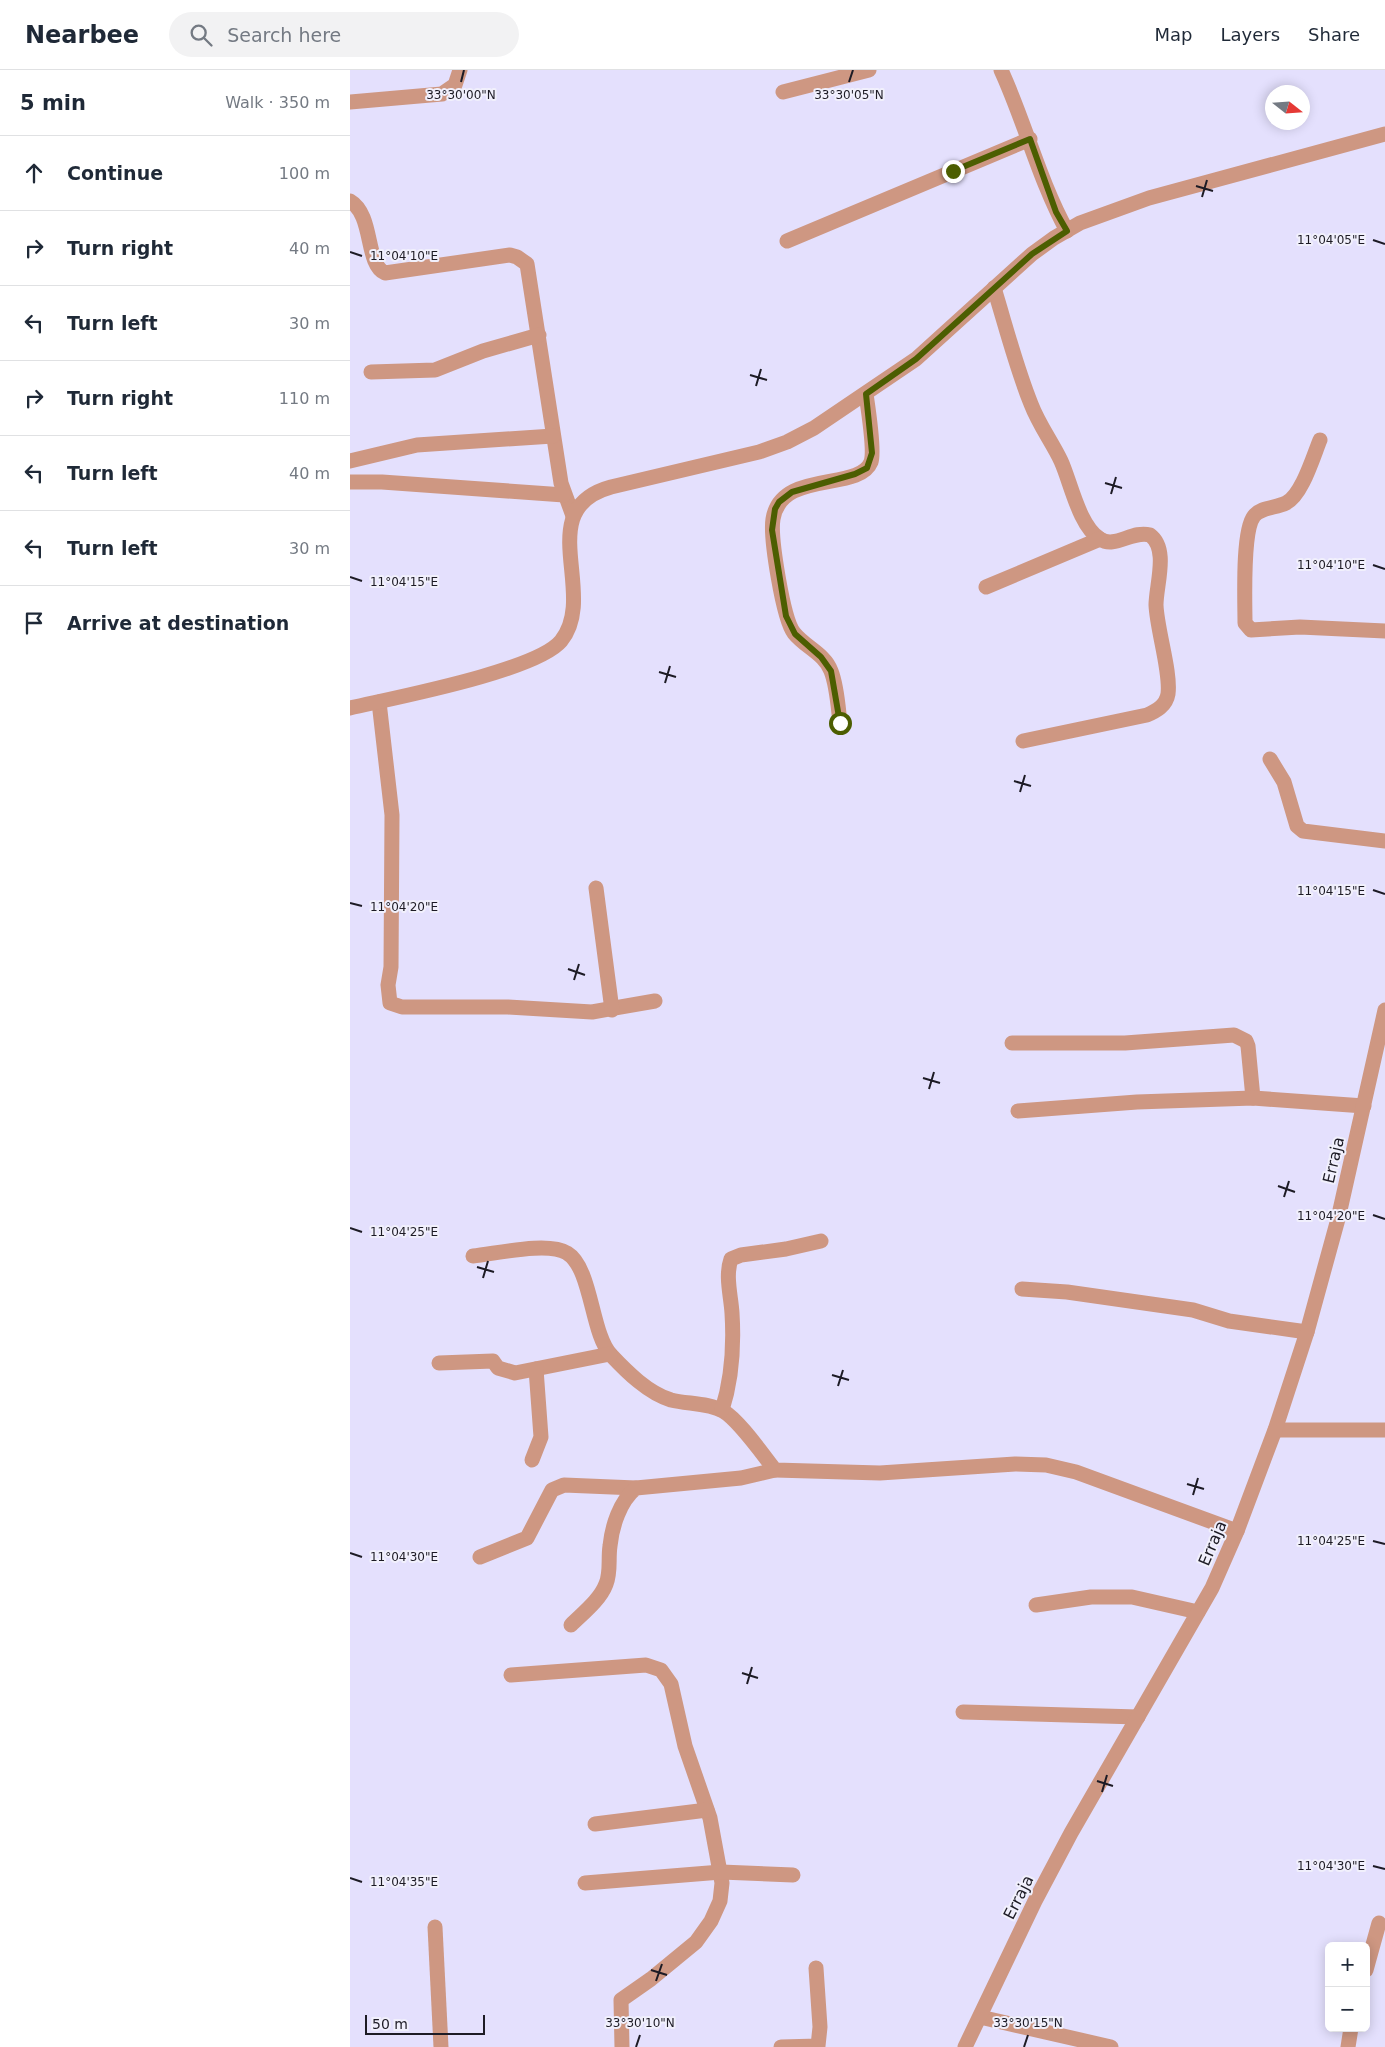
<!DOCTYPE html>
<html lang="en">
<head>
<meta charset="utf-8">
<style>
  body { margin:0; font-family:"DejaVu Sans",sans-serif; background:#f2f2f3; color:#1f2937 }
  .controls { position:absolute; right:15px; bottom:15px; display:grid; overflow:hidden; border-radius:8px; box-shadow:0 2px 12px #0003 }
  .controls button { width:45px; height:45px; display:grid; place-items:center; padding:0; border:0; border-bottom:1px solid #e0e1e3; background:#fff; color:#1f2937; font:25px sans-serif }
  .compass { position:absolute; left:915px; top:15px; width:45px; height:45px; border-radius:50%; background:#fff; box-shadow:0 2px 12px #0003; rotate:107deg }
  .scale { position:absolute; left:15px; bottom:12px; width:120px; box-sizing:border-box; padding-left:5px; border:2px solid #1d1b25; border-top:0; font-size:14px; line-height:18px; white-space:nowrap; color:#1d1b25; -webkit-text-stroke:4px #f1f0fc; paint-order:stroke }
  .stop { position:absolute; width:15px; height:15px; margin:-11px; border:4px solid #4c5e01; border-radius:50%; background:#fff }
  .stop.end { background:#4c5e01; border-color:#fff; box-shadow:0 1px 5px #0008 }
  .list { margin:0; padding:0; list-style:none }
  h2 { display:flex; justify-content:space-between; align-items:center; height:65px; margin:0; padding:0 20px; font-size:21px }
  h2 small { font-size:16px; font-weight:400; color:#747a83 }
  .list li { display:grid; grid-template-columns:32px 1fr auto; gap:15px; align-items:center; box-sizing:border-box; height:75px; padding:0 20px; border-top:1px solid #e0e1e3 }
  .list b { display:block; font-size:19px; white-space:nowrap }
  .list em { font-size:16px; font-style:normal; color:#747a83 }
  .icon { flex:none; width:28px; height:28px; fill:none; stroke:currentColor; stroke-width:2; stroke-linecap:round; stroke-linejoin:round }
  .map { position:relative; flex:none; width:1035px; height:1977px; overflow:hidden }
  header { display:flex; align-items:center; gap:30px; box-sizing:border-box; height:70px; padding:0 25px; background:#fff; border-bottom:1px solid #e0e1e3 }
  header strong { font-size:24px }
  nav { display:flex; gap:28px; margin-inline-start:auto; font-size:18px }
  .search { width:350px; height:45px; background:#f2f2f3; display:flex; align-items:center; gap:12px; box-sizing:border-box; padding:0 18px; border-radius:28px; color:#747a83; font-size:19px }
  main { display:flex }
  aside { flex:1; background:#fff }
  .map>svg:first-child { display:block }
</style>
</head>
<body>
<header>
<strong>Nearbee</strong>
<div class="search"><svg class="icon" aria-label="search" viewBox="0 0 24 24"><circle cx="10" cy="10" r="6"/><path d="M15 15l6 6"/></svg>Search here</div>
<nav><a>Map</a><a>Layers</a><a>Share</a></nav>
</header>
<main>
<aside>
<h2>5 min<small>Walk · 350 m</small></h2>
<ul class="list">
<li><svg class="icon" aria-label="ahead" viewBox="0 0 24 24"><path d="M12 20V5M6 11l6-6 6 6"/></svg><div><b>Continue</b></div><em>100 m</em></li>
<li><svg class="icon" aria-label="right" viewBox="0 0 24 24"><path d="M7 20v-9h11M14 6l5 5-5 5"/></svg><div><b>Turn right</b></div><em>40 m</em></li>
<li><svg class="icon" aria-label="left" viewBox="0 0 24 24"><path d="M17 20v-9H6M10 6l-5 5 5 5"/></svg><div><b>Turn left</b></div><em>30 m</em></li>
<li><svg class="icon" aria-label="right" viewBox="0 0 24 24"><path d="M7 20v-9h11M14 6l5 5-5 5"/></svg><div><b>Turn right</b></div><em>110 m</em></li>
<li><svg class="icon" aria-label="left" viewBox="0 0 24 24"><path d="M17 20v-9H6M10 6l-5 5 5 5"/></svg><div><b>Turn left</b></div><em>40 m</em></li>
<li><svg class="icon" aria-label="left" viewBox="0 0 24 24"><path d="M17 20v-9H6M10 6l-5 5 5 5"/></svg><div><b>Turn left</b></div><em>30 m</em></li>
<li><svg class="icon" aria-label="arrive" viewBox="0 0 24 24"><path d="M6 21V4h12l-3 4 3 4H6"/></svg><div><b>Arrive at destination</b></div></li>
</ul>
</aside>
<div class="map">
<svg width="1035" height="1977" viewBox="0 0 1035 1977">
  <rect width="100%" height="100%" fill="#e4e0fd"/>
  <g fill="none" stroke-linecap="round" stroke-linejoin="round">
    <!-- minor -->
    <g stroke="#ce9782" stroke-width="15">
      <path d="M651,0C675,52 689,110 717,161"/>
      <polyline points="433,22 519,0"/>
      <polyline points="0,32 92,24 105,15 110,0"/>
      <path d="M0,131C24,145 15,194 35,203L160,185L167,187L177,194L211,413L223,446"/>
      <polyline points="437,171 680,69"/>
      <path d="M644,218C656,257 666,297 681,334C689,355 702,372 711,391C721,413 729,456 750,469C765,479 782,460 800,465C819,479 806,515 806,535C807,560 821,602 818,624C816,636 806,641 797,645L673,671"/>
      <polyline points="21,302 85,300 133,281 189,265"/>
      <path d="M970,370C963,387 952,425 936,433C926,438 911,437 904,446C892,461 895,531 895,553L901,560L950,557L1035,561"/>
      <polyline points="0,391 67,375 203,366"/>
      <polyline points="0,412 32,412 214,425"/>
      <polyline points="636,517 750,469"/>
      <polyline points="29,632 42,745 41,897 38,915 40,933 52,937 158,937 242,942 305,931"/>
      <path d="M0,638C43,628 186,601 211,571C249,524 181,439 261,417L409,382L437,372L464,358L566,289L682,184L704,168L730,153L799,128L1035,64"/>
      <path d="M490,653C488,636 487,616 481,601C475,584 455,577 444,563C433,549 420,467 423,449C431,399 509,422 521,392C525,381 518,338 516,324"/>
      <polyline points="920,689 934,712 947,756 953,761 1035,771"/>
      <polyline points="246,818 262,940"/>
      <polyline points="662,973 775,973 884,965 896,971 898,976 903,1028"/>
      <polyline points="668,1041 787,1032 903,1028 1014,1036"/>
      <path d="M123,1186C145,1184 198,1171 217,1183C242,1198 241,1264 261,1285C277,1302 298,1323 321,1330C337,1334 359,1333 373,1341C389,1350 413,1385 425,1400L530,1403L665,1394L696,1395L726,1402L887,1461"/>
      <polyline points="672,1219 717,1222 843,1240 879,1251 957,1262"/>
      <polyline points="89,1293 143,1291 148,1298 165,1303 260,1284"/>
      <path d="M372,1340C382,1309 384,1275 382,1243C381,1226 375,1206 381,1189L391,1185L436,1179L471,1171"/>
      <polyline points="925,1360 1035,1360"/>
      <polyline points="182,1390 191,1367 186,1299"/>
      <polyline points="130,1487 177,1468 202,1420 214,1415 286,1418"/>
      <polyline points="686,1535 741,1527 782,1527 848,1542"/>
      <path d="M221,1555C233,1543 250,1530 256,1514C261,1502 258,1489 260,1476C262,1456 270,1431 286,1418L391,1408L425,1400"/>
      <polyline points="161,1605 296,1595 311,1600 321,1614 335,1676 360,1748 372,1813 370,1831 361,1851 346,1872 301,1909 271,1930 272,1977"/>
      <polyline points="613,1642 788,1647"/>
      <polyline points="245,1754 357,1740"/>
      <polyline points="235,1813 371,1802 443,1805"/>
      <polyline points="85,1857 91,1977"/>
      <polyline points="1016,1900 1029,1853"/>
      <polyline points="630,1947 761,1977"/>
      <polyline points="431,1977 468,1976 470,1957 466,1898"/>
      <polyline points="615,1977 685,1831 721,1763 862,1518 887,1461 925,1360 957,1262 988,1149 1035,940"/>
      <polyline points="998,1977 1001,1958"/>
    </g>
  </g>
  <g fill="none" stroke-linecap="round" stroke-linejoin="round">
    <!-- route -->
    <polyline stroke="#4c5e01" stroke-width="6" points="490,653 481,601 471,587 445,564 436,546 422,460 425,439 429,432 442,422 505,404 517,398 522,383 516,324 566,289 682,184 717,161 706,142 680,69 603,101"/>
  </g>
  <!-- ticks -->
  <path fill="none" stroke="#1d1b25" stroke-width="2" d="M111,12L114,0M499,12L503,0M846,116L863,121M852,127L857,110M1023,170L1035,174M0,182L12,186M400,305L417,310M406,316L411,299M755,413L772,418M761,424L766,407M1023,495L1035,499M0,507L12,511M309,602L326,607M315,613L320,596M664,711L681,716M670,722L675,705M1023,820L1035,824M0,833L12,836M218,899L235,905M224,910L229,894M573,1008L590,1013M579,1019L584,1002M928,1116L945,1122M934,1127L939,1111M1023,1145L1035,1149M0,1158L12,1162M127,1197L144,1202M133,1208L138,1191M482,1305L499,1310M488,1316L493,1300M837,1414L854,1419M843,1425L848,1408M1023,1471L1035,1474M0,1483L12,1487M392,1603L408,1608M397,1614L402,1597M747,1711L763,1716M752,1722L757,1705M1023,1796L1035,1799M0,1808L12,1812M301,1900L317,1905M306,1911L312,1894M286,1977L290,1965M674,1977L678,1965"/>
  <g text-anchor="middle" stroke-width="4" stroke-linejoin="round" paint-order="stroke">
    <!-- street labels -->
    <g font-size="16" fill="#1d1b25" stroke="#f1f0fc">
      <text transform="translate(983 1090) rotate(-77)" y="6">Erraja</text>
      <text transform="translate(862 1473) rotate(-67)" y="6">Erraja</text>
      <text transform="translate(668 1827) rotate(-63)" y="6">Erraja</text>
    </g>
  </g>
  <g font-size="12" text-anchor="middle" fill="#1d1b25" stroke="#f1f0fc" stroke-width="4" stroke-linejoin="round" paint-order="stroke">
    <text x="111" y="29">33°30'00"N</text>
    <text x="499" y="29">33°30'05"N</text>
    <text x="981" y="174">11°04'05"E</text>
    <text x="54" y="190">11°04'10"E</text>
    <text x="981" y="499">11°04'10"E</text>
    <text x="54" y="516">11°04'15"E</text>
    <text x="981" y="825">11°04'15"E</text>
    <text x="54" y="841">11°04'20"E</text>
    <text x="981" y="1150">11°04'20"E</text>
    <text x="54" y="1166">11°04'25"E</text>
    <text x="981" y="1475">11°04'25"E</text>
    <text x="54" y="1491">11°04'30"E</text>
    <text x="981" y="1800">11°04'30"E</text>
    <text x="54" y="1816">11°04'35"E</text>
    <text x="290" y="1957">33°30'10"N</text>
    <text x="678" y="1957">33°30'15"N</text>
  </g>
</svg>
<div class="controls">
<button>+</button>
<button>−</button>
</div>
<svg class="compass" viewBox="-18 -18 36 36"><path d="M0-13l5 13h-10z" fill="#e53935"/><path d="M0 13l5-13h-10z" fill="#747a83"/></svg>
<div class="scale">50 m</div>
<div class="stop" style="left:490px;top:653px"></div>
<div class="stop end" style="left:603px;top:101px"></div>
</div>
</main>
</body>
</html>
